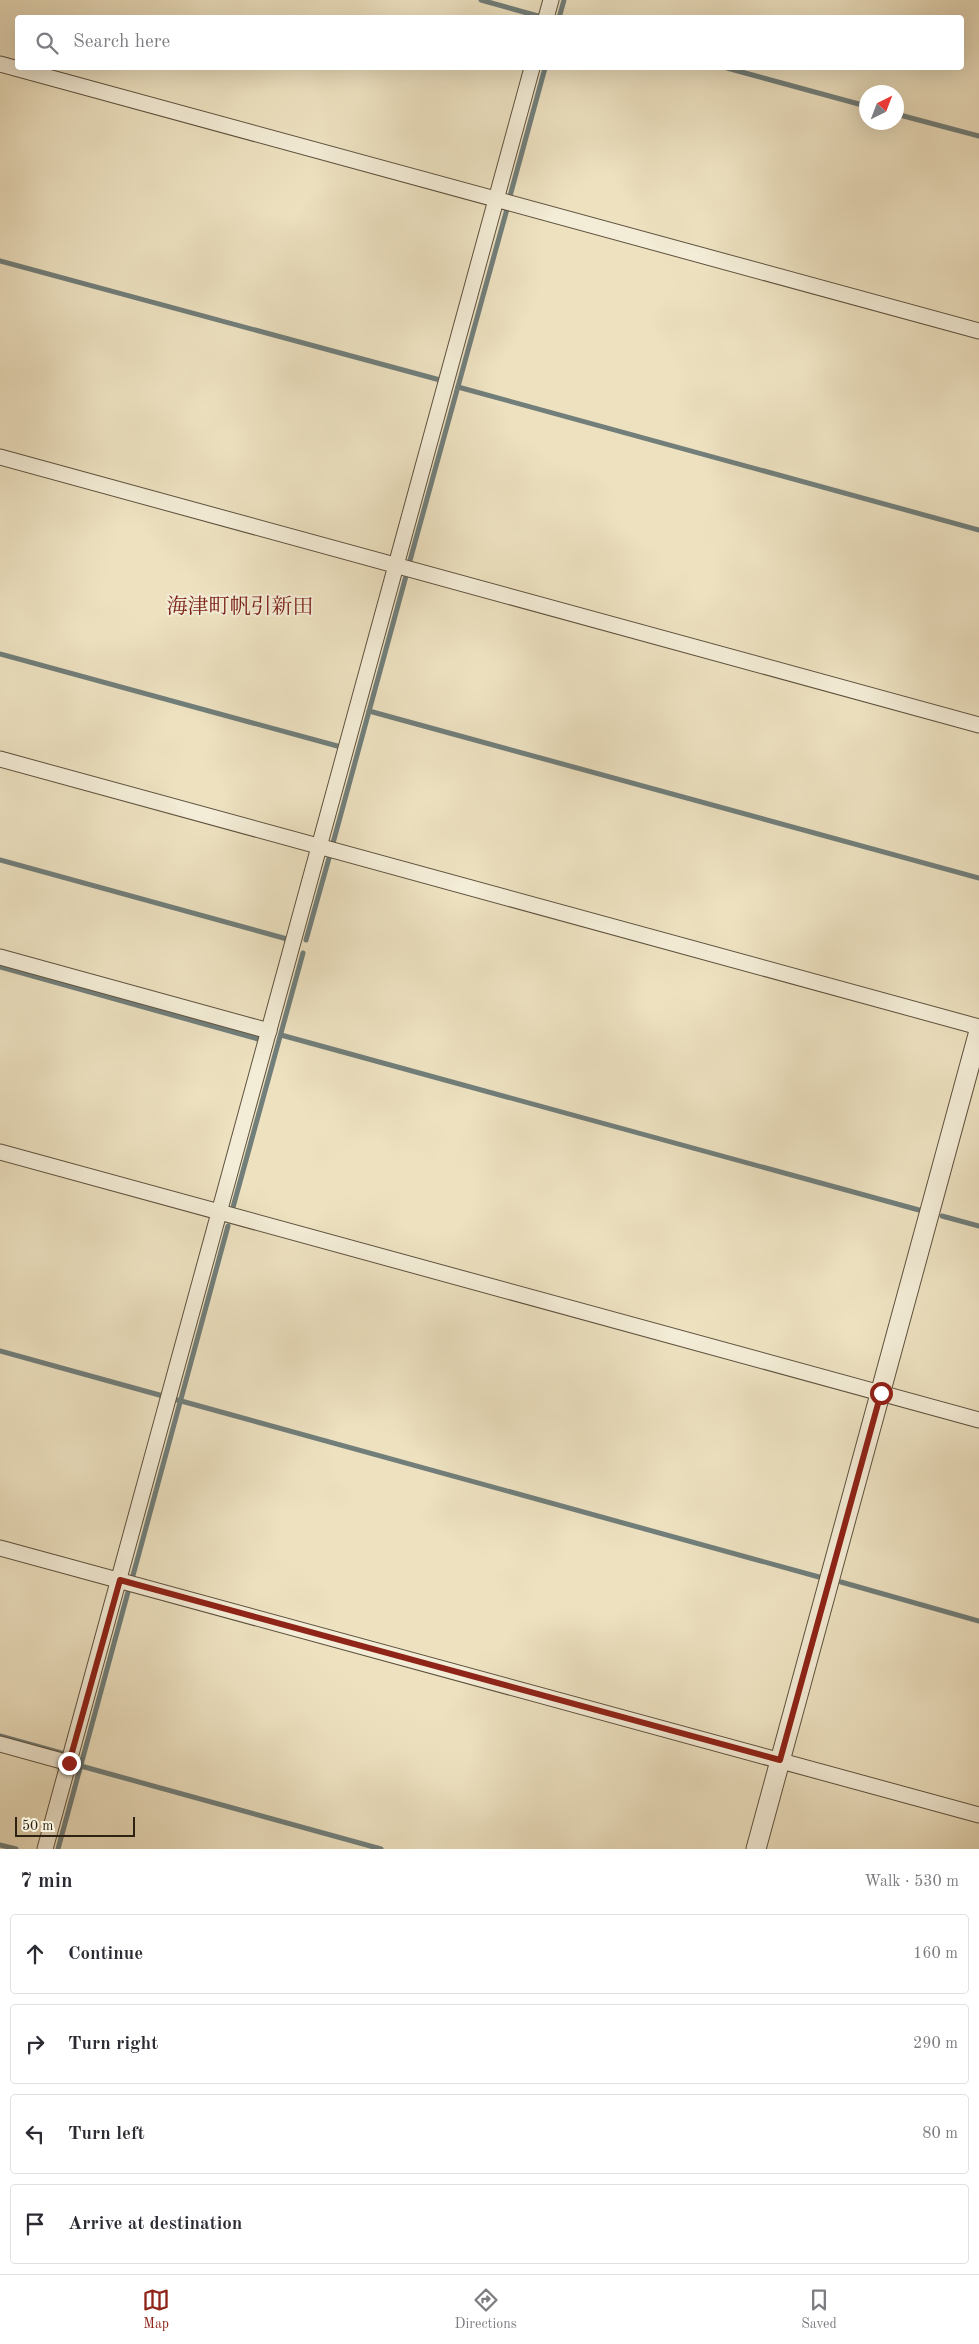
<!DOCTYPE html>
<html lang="en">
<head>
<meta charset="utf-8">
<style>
  body { margin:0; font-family:"Old Standard TT","Noto Serif JP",serif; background:#f2f2f3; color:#2b2b33 }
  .compass { position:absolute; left:859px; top:85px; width:45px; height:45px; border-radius:50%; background:#fff; box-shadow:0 5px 20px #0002; rotate:42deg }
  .scale { position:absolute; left:15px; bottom:12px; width:120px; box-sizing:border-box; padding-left:5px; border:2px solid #2e2213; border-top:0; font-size:14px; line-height:18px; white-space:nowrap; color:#2e2213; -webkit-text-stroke:4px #f3ecd6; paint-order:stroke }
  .stop { position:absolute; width:15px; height:15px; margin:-11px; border:4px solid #8f2418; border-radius:50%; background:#fff }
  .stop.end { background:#8f2418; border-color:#fff; box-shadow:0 1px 5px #0008 }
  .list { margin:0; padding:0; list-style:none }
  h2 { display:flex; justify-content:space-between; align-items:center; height:65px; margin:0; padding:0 20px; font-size:21px }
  h2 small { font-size:16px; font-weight:400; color:#7c7c81 }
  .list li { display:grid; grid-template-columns:32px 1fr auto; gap:15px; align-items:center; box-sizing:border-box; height:80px; margin:0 10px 10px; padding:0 10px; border:1px solid #e1e1e2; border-radius:5px }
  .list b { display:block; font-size:19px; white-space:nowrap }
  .list em { font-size:16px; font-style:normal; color:#7c7c81 }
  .icon { flex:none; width:28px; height:28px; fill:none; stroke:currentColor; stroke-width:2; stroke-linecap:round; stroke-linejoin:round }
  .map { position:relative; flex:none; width:979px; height:1849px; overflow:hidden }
  .search { position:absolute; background:#fff; box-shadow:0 5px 20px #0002; left:15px; right:15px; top:15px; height:55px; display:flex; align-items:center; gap:12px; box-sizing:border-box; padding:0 18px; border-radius:5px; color:#7c7c81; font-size:19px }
  .sheet { height:425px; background:#fff }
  nav { display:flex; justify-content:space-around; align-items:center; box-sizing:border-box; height:70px; border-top:1px solid #e1e1e2; background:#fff; font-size:14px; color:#7c7c81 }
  nav a { display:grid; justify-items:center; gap:2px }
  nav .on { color:#8f2418 }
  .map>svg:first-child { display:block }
</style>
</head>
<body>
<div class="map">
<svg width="979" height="1849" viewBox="0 0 979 1849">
  <rect width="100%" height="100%" fill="#ede1c0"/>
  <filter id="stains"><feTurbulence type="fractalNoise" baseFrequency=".004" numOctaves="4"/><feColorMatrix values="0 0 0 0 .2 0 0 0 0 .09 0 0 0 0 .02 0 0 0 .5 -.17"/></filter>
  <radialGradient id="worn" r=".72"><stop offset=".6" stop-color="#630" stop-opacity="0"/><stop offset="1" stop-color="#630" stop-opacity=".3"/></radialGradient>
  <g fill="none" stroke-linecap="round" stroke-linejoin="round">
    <!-- stream -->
    <g stroke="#717e7a" stroke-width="5">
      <polyline points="481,0 538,16"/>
      <polyline points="559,18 564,0"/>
      <polyline points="727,68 866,106"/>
      <polyline points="896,114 979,136"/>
      <polyline points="510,196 545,68"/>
      <polyline points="0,261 440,380"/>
      <polyline points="458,387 979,530"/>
      <polyline points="409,564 507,209"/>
      <polyline points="0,654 341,747"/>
      <polyline points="369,711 979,878"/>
      <polyline points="333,843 406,576"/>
      <polyline points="0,860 287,939"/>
      <polyline points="306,940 329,858"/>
      <polyline points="0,967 258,1039"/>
      <polyline points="281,1035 919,1210"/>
      <polyline points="232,1211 303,953"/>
      <polyline points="942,1216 979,1226"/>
      <polyline points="0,1351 163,1396"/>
      <polyline points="174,1399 819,1577"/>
      <polyline points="132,1579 228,1226"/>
      <polyline points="841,1582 979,1621"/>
      <polyline points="0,1736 65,1754"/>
      <polyline points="81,1766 381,1849"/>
      <polyline points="0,1845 16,1849"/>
      <polyline points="58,1849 128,1592"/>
    </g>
    <defs>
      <g id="minor">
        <polyline points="546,18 551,0"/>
        <polyline points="0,64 979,331"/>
        <polyline points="0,457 979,725"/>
        <polyline points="0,759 979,1027"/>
        <polyline points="0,957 269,1031"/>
        <polyline points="0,1152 979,1420"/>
        <polyline points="0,1548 979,1815"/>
        <polyline points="0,1744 69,1763"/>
        <polyline points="45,1849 532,68"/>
      </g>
      <polyline id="tertiary" points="756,1849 979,1031"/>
    </defs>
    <!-- minor casing -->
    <use href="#minor" stroke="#5e523e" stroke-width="17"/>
    <!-- tertiary casing -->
    <use href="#tertiary" stroke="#5e523e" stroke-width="21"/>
    <!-- minor -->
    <use href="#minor" stroke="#f3ecd6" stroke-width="15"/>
    <!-- tertiary -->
    <use href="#tertiary" stroke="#f3ecd6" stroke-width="19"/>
  </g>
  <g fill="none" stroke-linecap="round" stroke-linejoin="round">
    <!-- route -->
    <polyline stroke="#8f2418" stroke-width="6" points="69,1763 120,1580 780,1760 881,1393"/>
  </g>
  <g text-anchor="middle" stroke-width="4" stroke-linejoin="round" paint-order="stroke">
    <!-- quarter labels -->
    <g font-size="21" fill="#7a1f14" stroke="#f3ecd6">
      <text x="240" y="613">海津町帆引新田</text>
    </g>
  </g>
  <rect width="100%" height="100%" filter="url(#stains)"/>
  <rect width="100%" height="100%" fill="url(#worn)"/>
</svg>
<svg class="compass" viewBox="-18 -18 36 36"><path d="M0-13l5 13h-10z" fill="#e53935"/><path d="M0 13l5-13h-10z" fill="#7c7c81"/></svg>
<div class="scale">50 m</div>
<div class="stop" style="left:881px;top:1393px"></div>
<div class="stop end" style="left:69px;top:1763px"></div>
<div class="search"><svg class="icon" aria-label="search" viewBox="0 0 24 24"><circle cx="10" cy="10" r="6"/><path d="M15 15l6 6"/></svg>Search here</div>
</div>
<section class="sheet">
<h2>7 min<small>Walk · 530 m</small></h2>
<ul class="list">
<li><svg class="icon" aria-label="ahead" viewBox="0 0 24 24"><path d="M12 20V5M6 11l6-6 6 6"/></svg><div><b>Continue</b></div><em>160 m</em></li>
<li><svg class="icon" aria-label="right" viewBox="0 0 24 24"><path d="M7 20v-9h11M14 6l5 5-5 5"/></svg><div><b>Turn right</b></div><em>290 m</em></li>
<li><svg class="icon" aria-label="left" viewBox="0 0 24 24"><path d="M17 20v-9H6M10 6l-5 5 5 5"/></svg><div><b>Turn left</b></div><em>80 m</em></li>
<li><svg class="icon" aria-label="arrive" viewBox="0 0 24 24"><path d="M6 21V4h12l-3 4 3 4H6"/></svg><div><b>Arrive at destination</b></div></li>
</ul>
</section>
<nav>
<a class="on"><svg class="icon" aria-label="map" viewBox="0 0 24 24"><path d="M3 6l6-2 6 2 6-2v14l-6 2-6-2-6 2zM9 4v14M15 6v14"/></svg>Map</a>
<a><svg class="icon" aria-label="directions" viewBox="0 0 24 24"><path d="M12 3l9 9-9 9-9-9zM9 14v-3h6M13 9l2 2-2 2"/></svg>Directions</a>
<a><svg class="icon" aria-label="saved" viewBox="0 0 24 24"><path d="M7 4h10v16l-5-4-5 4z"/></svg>Saved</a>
</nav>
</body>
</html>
